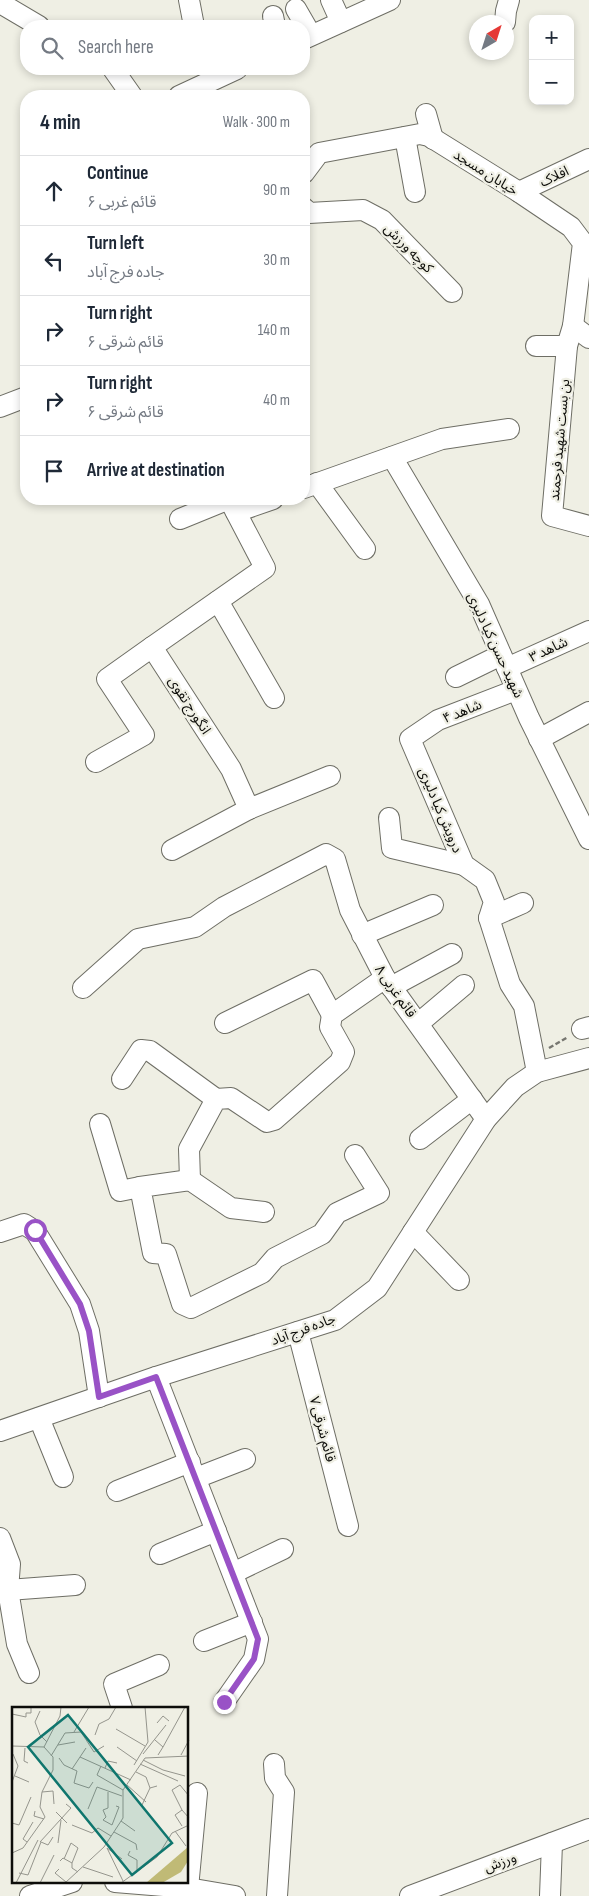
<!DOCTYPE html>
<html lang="en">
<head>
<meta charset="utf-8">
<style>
  body { margin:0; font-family:"Sofia Sans Condensed","Noto Sans Arabic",sans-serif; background:#f6f6f7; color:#1f2937 }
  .controls { position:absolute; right:15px; top:15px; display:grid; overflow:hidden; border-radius:10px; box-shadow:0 2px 8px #0003 }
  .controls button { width:45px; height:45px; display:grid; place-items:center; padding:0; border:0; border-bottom:1px solid #e0e1e3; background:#fff; color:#1f2937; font:25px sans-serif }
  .compass { position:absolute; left:469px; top:15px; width:45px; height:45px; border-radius:50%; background:#fff; box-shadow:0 2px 8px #0003; rotate:39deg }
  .stop { position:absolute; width:15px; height:15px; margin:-11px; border:4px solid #9952c6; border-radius:50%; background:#fff }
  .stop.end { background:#9952c6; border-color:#fff; box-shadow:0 1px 5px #0008 }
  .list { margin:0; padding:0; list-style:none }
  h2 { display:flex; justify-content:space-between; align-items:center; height:65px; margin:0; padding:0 20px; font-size:21px }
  h2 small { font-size:16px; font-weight:400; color:#747a83 }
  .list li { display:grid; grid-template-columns:32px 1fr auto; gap:15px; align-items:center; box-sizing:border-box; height:70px; padding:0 20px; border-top:1px solid #e0e1e3 }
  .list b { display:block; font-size:19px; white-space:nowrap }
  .list p { margin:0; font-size:16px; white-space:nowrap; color:#747a83 }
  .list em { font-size:16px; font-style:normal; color:#747a83 }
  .icon { flex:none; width:28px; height:28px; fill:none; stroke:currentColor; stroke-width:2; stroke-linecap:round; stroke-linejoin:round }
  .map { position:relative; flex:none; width:589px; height:1896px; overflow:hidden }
  .search { position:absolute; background:#fff; box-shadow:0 2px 8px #0003; left:20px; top:20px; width:290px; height:55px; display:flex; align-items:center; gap:12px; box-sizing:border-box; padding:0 18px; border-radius:20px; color:#747a83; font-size:19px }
  .panel { position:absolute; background:#fff; box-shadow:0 2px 8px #0003; left:20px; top:90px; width:290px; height:415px; border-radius:20px }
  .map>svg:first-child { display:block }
</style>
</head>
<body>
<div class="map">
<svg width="589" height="1896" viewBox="0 0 589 1896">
  <rect width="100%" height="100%" fill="#efefe4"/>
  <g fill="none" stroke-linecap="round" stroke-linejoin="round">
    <defs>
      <g id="minor">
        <polyline points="189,0 194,26"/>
        <polyline points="331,0 341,22"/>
        <polyline points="0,3 39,26"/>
        <polyline points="296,9 311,35"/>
        <polyline points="273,16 275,26"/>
        <polyline points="505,22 506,11 509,0"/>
        <polyline points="304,39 390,0"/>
        <polyline points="113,69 132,96"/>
        <polyline points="179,96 237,69"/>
        <polyline points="426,114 433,139"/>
        <polyline points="405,137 415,192"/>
        <polyline points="304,173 319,153 420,134 429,136 519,192 571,227 583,243 573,326 567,346 552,516 589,526"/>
        <polyline points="519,192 589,159"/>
        <polyline points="304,208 309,213 363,210 382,220 452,292"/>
        <polyline points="573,326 589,338"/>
        <polyline points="536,346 567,346"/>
        <polyline points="0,407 26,397"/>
        <polyline points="392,457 479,604 529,718 589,839"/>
        <polyline points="317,483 365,549"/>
        <polyline points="304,488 442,439 509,429"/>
        <polyline points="229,499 265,568 152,647 231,769 249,809 330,776"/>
        <polyline points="236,512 273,499"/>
        <polyline points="180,519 229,499"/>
        <polyline points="218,601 274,698"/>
        <polyline points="507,668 589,631"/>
        <polyline points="456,677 501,655"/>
        <polyline points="516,690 438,720 410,739 464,865 485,880 494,902 489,918 510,984 524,1006 537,1072"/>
        <polyline points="539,739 589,712"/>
        <polyline points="96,762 144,735 107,679 152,647"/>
        <polyline points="389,818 392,848 464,865"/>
        <polyline points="172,850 249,809"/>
        <polyline points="489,918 523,903"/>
        <polyline points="362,935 433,905"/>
        <polyline points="391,987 452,954"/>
        <polyline points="83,988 138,939 195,927 224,907 326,854 335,859 350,910 385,978 486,1119"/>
        <polyline points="225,1023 313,980 332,1015"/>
        <polyline points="419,1023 464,985"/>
        <polyline points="582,1029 589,1027"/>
        <polyline points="122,1079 141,1050 150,1051 216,1099"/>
        <polyline points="100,1124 120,1191 140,1187"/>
        <polyline points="420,1139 472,1099"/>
        <polyline points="190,1180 189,1149 216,1099 231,1098 267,1122 274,1120 340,1062 344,1052 330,1027 332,1015 385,978"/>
        <polyline points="264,1212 231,1208 190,1180 140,1187 153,1253 166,1254 182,1304 191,1308 262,1273 275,1258 322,1234 337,1213 379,1193 355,1155"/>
        <polyline points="0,1232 24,1224 35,1231 80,1304 89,1331 99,1397"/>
        <polyline points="413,1232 459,1280"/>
        <polyline points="298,1332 348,1526"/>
        <polyline points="156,1377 258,1639 254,1659 224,1702"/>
        <polyline points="39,1418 63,1477"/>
        <polyline points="0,1431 156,1377 335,1320 377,1288 486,1119 515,1087 537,1072 589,1058"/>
        <polyline points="196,1478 245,1459"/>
        <polyline points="117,1491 190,1462"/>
        <polyline points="0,1538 10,1564 8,1590 17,1644 29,1673"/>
        <polyline points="160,1554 216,1531"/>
        <polyline points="233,1573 283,1549"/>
        <polyline points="8,1590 75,1585"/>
        <polyline points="204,1641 252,1622"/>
        <polyline points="122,1708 114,1684 159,1665"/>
        <polyline points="274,1764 275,1778 284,1792 277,1896"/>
        <polyline points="115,1882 188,1888 235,1896"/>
        <polyline points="188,1888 197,1793"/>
        <polyline points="30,1896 72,1882"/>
        <polyline points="410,1896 589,1829"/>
        <polyline points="550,1896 552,1843"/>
      </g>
    </defs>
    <!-- minor casing -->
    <use href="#minor" stroke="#6e6e65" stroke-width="22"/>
    <!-- path -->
    <polyline stroke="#767670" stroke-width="2.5" stroke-dasharray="5 2.5" stroke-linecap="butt" points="549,1048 568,1037"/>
    <!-- minor -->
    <use href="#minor" stroke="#fff" stroke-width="20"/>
  </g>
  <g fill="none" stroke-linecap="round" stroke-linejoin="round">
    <!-- route -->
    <polyline stroke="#9952c6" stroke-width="6" points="35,1230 80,1304 89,1331 99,1397 156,1377 258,1639 254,1659 224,1702"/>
  </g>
  <g text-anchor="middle" stroke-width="4.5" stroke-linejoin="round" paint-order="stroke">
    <!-- street labels -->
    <g font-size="14" fill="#0d0d0a" stroke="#efefe4">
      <text transform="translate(486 172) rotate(32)" y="5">خیابان مسجد</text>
      <text transform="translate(554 176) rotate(-25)" y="5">افلاک</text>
      <text transform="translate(409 248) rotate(45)" y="5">کوچه ورزش</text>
      <text transform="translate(559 440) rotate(-85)" y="5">بن بست شهید فرحمند</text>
      <text transform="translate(496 645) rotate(65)" y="5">شهید حسن کیا دلیری</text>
      <text transform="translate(548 649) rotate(-25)" y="5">شاهد ۳</text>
      <text transform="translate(190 705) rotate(57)" y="5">انگورج تقوی</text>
      <text transform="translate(462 711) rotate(-22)" y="5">شاهد ۴</text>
      <text transform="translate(441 810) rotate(67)" y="5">درویش کیا دلیری</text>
      <text transform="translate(396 991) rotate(55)" y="5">قائم غربی ۸</text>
      <text transform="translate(303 1329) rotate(-20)" y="5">جاده فرج آباد</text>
      <text transform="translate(323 1429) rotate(75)" y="5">قائم شرقی ۷</text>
      <text transform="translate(500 1862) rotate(-21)" y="5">ورزش</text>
    </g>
  </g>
  <!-- overview -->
  <g transform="translate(12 1707)">
    <rect width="176" height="176" fill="#efefe4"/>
    <path d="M176,140V154L169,165L150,176H134Z" fill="#c0ba76"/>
    <path fill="none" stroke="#95958d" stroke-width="1" d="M28,4L23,15L28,28L35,35M0,7L14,10V6H19V0M145,16L151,9L157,14M104,22L133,39M62,25L77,0M83,28L87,17L97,12L104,0M143,33L151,40L146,48M46,38L63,35M0,39L32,40M32,40L48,9L49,0M105,40L125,54M151,40L173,0M13,41L12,54L16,56M131,47L154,18M169,48L177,33M39,49L53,26L69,25L82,45L92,39M68,50L119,73M47,51L52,58L65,64L62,76L77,81L81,75M131,53L151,63L173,69M128,57L166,74M122,58L136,35L133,0M89,59L85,68L111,83M93,61L96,54L105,56M60,62L74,41M124,65L134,70L138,81L145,79M3,69L17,75M0,75L6,59L1,47M115,78L134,95M30,85L41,84L42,97M96,85V101L91,103L94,110L91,113L100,118L107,100L104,99M130,98L138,81M76,102L85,80L110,89M170,103L160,83L168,78L177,89M23,104L22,109L32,112M44,105L55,116M109,114L123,124M0,116L7,118L19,90M60,118L80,126L86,121L99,129M170,119L163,108L170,103L177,111M163,124L174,139M102,125L124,137L125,143M15,135L11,132L21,115M28,135L59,101L54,97M29,135L36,138L41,130M46,136L49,113M95,141L111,174M95,141L110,152M118,144L116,148L125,153V163M0,146L11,141L33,110L28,100L30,85L41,63V50L32,40M52,152L59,136L66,141L60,156M48,154L51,151L60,156V161L66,165M71,160L101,170M47,162L43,166L54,175M7,166L16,168L29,135M4,176L26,133M28,176L42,148M53,176L92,140L111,111V83L133,51L177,49M109,176L145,150L160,126L177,118"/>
    <path fill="#0f766e" fill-opacity="0.15" stroke="#0f766e" stroke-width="2.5" d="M56,8L160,136L120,168L16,40Z"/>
    <rect width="176" height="176" fill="none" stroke="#0d0d0a" stroke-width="2.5"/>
  </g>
</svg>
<div class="controls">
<button>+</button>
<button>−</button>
</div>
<svg class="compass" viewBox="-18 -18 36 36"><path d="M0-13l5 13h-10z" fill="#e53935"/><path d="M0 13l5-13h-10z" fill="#747a83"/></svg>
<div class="stop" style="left:35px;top:1230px"></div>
<div class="stop end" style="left:224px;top:1702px"></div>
<div class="search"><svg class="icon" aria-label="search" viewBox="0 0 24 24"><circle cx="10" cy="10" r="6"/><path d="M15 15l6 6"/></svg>Search here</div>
<section class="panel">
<h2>4 min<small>Walk · 300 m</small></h2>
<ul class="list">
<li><svg class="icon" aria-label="ahead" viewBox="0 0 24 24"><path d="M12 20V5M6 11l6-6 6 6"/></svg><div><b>Continue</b><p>قائم غربی ۶</p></div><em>90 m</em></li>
<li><svg class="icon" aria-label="left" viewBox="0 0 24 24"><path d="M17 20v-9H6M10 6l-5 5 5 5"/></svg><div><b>Turn left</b><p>جاده فرج آباد</p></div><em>30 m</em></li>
<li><svg class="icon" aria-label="right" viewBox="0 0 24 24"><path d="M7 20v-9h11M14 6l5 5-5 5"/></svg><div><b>Turn right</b><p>قائم شرقی ۶</p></div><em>140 m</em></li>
<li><svg class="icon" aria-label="right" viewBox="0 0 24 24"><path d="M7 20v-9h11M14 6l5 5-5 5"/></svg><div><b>Turn right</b><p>قائم شرقی ۶</p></div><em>40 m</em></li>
<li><svg class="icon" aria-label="arrive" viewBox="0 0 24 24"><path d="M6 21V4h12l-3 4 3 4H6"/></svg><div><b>Arrive at destination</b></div></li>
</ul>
</section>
</div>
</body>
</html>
